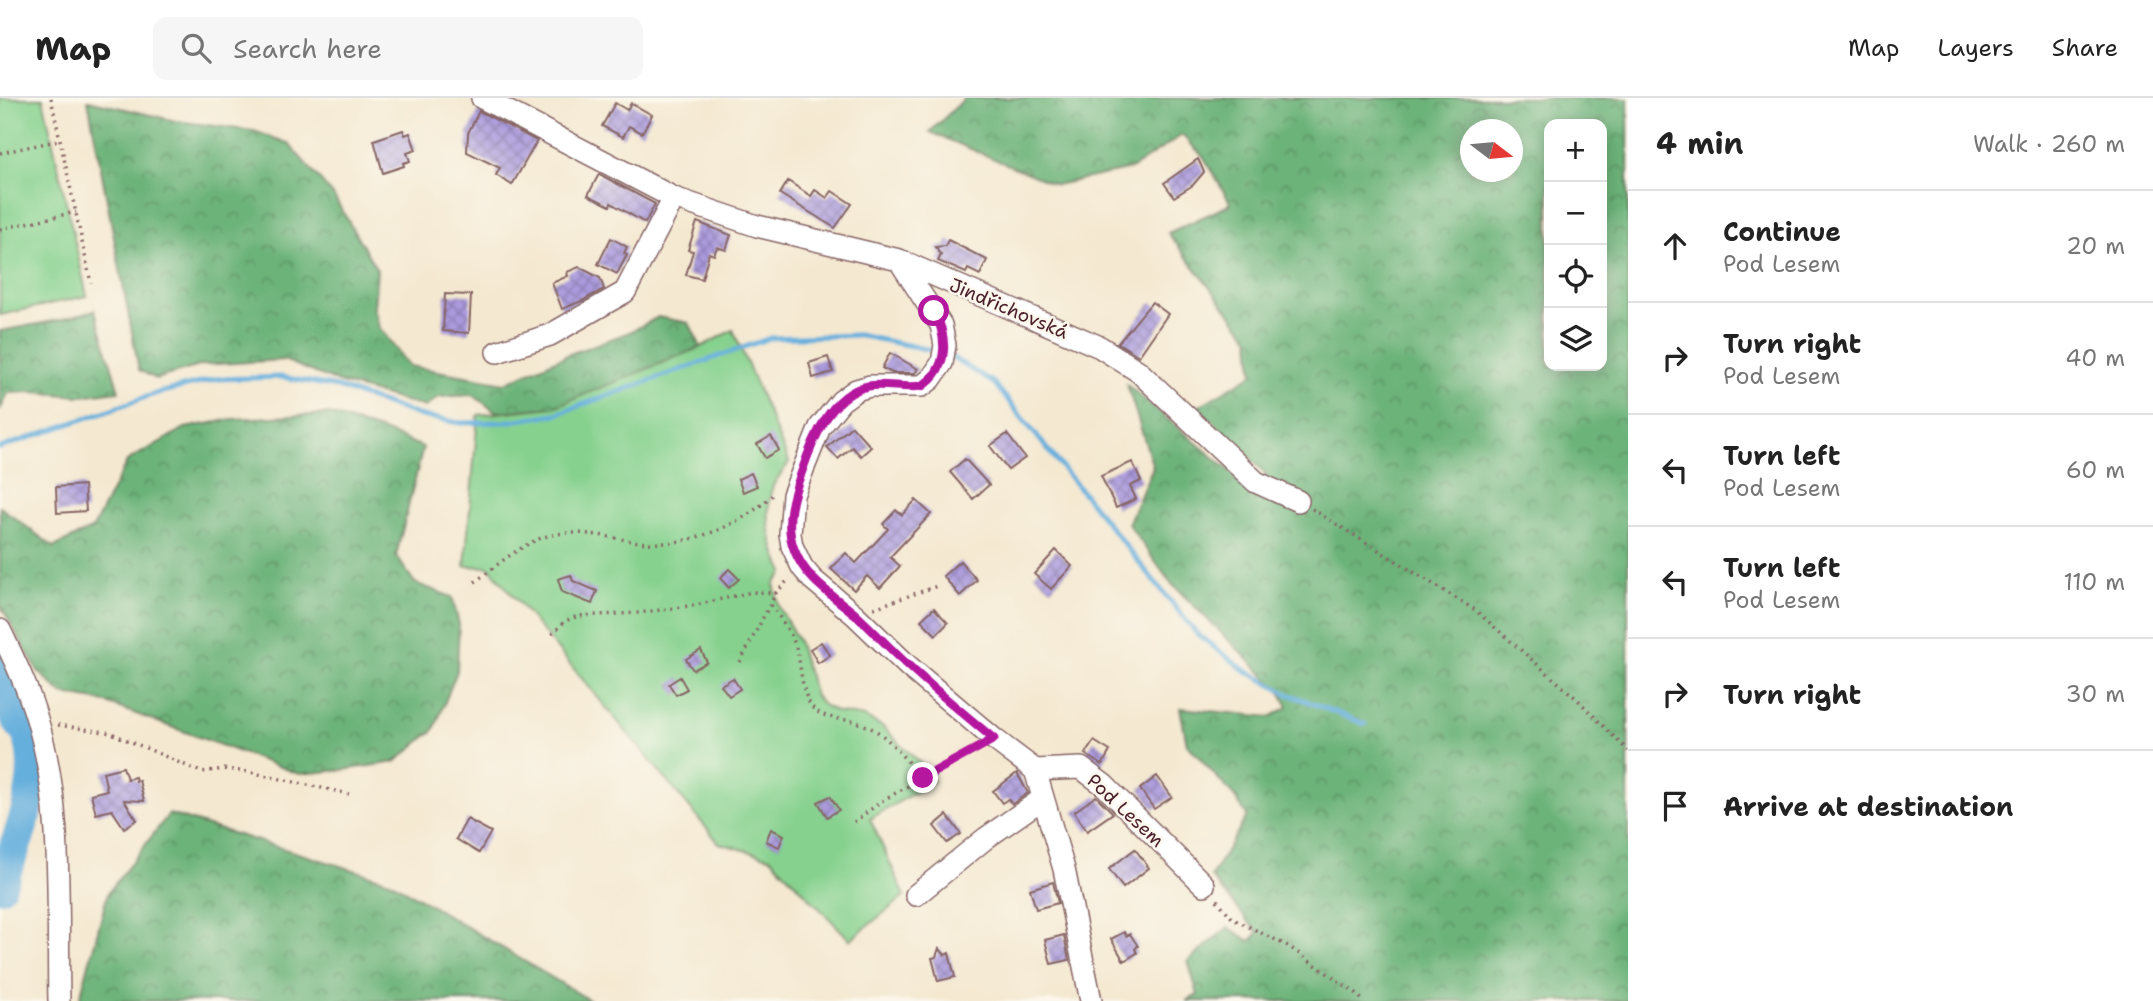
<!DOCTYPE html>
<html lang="en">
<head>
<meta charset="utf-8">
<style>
  body { margin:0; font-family:"Shantell Sans",sans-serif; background:#f6f6f6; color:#222 }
  .controls { position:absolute; right:21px; top:21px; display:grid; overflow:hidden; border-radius:14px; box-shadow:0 4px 18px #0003 }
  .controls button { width:63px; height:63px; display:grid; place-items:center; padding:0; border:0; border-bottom:2px solid #e0e0e0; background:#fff; color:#222; font:35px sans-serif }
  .compass { position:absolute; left:1460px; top:21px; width:63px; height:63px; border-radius:50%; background:#fff; box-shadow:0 4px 18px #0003; rotate:106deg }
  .stop { position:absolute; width:21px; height:21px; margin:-16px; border:5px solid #b5179e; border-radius:50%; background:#fff }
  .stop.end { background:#b5179e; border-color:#fff; box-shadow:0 2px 7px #0008 }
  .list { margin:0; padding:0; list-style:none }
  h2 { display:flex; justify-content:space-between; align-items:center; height:91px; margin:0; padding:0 28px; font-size:30px }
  h2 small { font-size:23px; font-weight:400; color:#767676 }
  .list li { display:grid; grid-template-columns:46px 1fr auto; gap:21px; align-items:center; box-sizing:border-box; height:112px; padding:0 28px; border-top:2px solid #e0e0e0 }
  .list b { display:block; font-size:26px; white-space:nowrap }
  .list p { margin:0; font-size:23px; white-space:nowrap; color:#767676 }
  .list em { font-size:23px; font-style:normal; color:#767676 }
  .icon { flex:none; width:38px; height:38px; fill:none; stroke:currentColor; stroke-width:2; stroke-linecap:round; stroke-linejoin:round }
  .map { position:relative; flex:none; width:1628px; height:903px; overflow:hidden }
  header { display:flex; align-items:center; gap:42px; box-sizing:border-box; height:98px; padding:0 35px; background:#fff; border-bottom:2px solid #e0e0e0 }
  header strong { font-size:33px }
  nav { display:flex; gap:38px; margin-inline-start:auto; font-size:24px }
  .search { width:490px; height:63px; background:#f6f6f6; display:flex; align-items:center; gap:18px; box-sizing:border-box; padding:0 24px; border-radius:14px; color:#767676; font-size:26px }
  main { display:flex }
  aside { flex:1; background:#fff }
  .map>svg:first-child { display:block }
</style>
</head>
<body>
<header>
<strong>Map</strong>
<div class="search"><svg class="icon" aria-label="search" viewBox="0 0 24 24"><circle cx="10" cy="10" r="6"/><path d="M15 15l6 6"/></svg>Search here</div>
<nav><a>Map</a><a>Layers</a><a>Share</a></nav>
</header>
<main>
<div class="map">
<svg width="1628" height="903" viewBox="0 0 1628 903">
  <defs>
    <pattern id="forest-crowns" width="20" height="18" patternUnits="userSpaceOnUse" patternTransform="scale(1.75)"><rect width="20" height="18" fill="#6cb379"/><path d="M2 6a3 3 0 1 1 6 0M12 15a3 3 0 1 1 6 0" fill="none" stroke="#5b9163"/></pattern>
    <pattern id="building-cross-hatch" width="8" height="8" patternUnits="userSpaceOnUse" patternTransform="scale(1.75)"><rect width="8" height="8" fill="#aa9add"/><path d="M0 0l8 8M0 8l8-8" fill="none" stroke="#8c7db3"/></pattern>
  </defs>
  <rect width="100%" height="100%" fill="#fbf7ec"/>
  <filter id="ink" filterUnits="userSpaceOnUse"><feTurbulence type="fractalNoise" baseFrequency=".0143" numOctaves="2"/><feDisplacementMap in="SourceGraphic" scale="14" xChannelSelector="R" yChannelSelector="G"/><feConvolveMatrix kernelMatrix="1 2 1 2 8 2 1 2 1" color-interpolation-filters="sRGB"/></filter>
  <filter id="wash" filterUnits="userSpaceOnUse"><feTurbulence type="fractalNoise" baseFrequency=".00686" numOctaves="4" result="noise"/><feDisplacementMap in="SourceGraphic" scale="28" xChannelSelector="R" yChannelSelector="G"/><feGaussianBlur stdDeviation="1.57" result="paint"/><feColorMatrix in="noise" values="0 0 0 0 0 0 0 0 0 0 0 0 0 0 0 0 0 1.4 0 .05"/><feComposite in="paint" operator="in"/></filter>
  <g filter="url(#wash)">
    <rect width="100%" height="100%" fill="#f4e8d0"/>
    <!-- forest -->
    <g fill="url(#forest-crowns)" stroke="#5b6952" stroke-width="2" fill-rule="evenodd">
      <path d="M965,0H1628V903H1186L1198,897L1188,863L1228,829L1250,843L1258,835L1211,779L1247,718L1234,698L1187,646L1180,610L1270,619L1288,609L1280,593L1170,484L1128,426L1153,369L1127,287L1260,398L1266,376L1198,309L1253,276L1250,241L1168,135L1231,106L1203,58L1182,37L1131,71L1056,87L930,34ZM1549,26H1602V268H1549ZM1470,32H1512V74H1470Z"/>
      <polygon points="88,2 176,23 254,33 288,45 333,97 377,172 374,209 379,229 409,268 505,285 567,257 630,234 658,219 689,225 701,249 554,309 496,314 473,297 439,299 425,309 338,284 284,262 202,267 156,281 139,272"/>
      <polygon points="95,212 119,293 80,298 32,294 8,295 0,312 0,233 59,222"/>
      <polygon points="329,316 386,334 423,349 396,458 415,485 452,499 459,526 457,573 434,632 395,664 343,672 299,676 101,603 62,596 38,573 0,507 0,409 54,449 93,430 127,363 185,330 233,321"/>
      <polygon points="169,716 390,783 591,903 79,903 108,795"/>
    </g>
    <!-- garden -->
    <g fill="#86d18e" stroke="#68785c" stroke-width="2">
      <polygon points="0,0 43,0 87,198 0,217"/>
      <path d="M733,232L789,364C784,372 777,380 773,388C763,414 771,450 784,474L774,486L779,509L798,543L815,598L823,607L836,614L864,619L882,628L922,667L934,683L870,721L905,798L850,842L770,759L719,745L489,469L465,468L478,317L554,309L701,249Z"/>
    </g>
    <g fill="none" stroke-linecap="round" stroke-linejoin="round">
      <!-- stream -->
      <g stroke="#65afdd" stroke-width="5">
        <polyline points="951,259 994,285 1197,536 1243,571 1286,595 1365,626"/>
        <polyline points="0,350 158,295 216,281 282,279 337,289 421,318 460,325 504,324 556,316 770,240 858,237 936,253"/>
      </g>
      <!-- river -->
      <path stroke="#65afdd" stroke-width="32" d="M0,554C9,575 8,591 13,612C15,623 26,630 29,640C43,685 16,747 0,788"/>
    </g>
    <g id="blocks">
      <!-- building -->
      <g fill="url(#building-cross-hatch)">
        <polygon points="615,5 627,12 631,5 652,17 642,35 629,28 623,39 602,28"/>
        <polygon points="479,13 537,43 512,87 496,77 500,70 467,54 468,35"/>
        <polygon points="403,32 405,37 410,35 416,52 407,55 410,63 403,65 404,68 383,75 374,42"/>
        <polygon points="1198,61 1204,74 1193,87 1174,99 1164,85"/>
        <polygon points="599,76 655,106 645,125 611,105 610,108 588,97"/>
        <polygon points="788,83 811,98 815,92 827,100 832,93 852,106 835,130 780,96"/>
        <polygon points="697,124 731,137 726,152 717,149 714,157 709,155 702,181 686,177 693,153 688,152"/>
        <polygon points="611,140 627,149 624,155 627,157 617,176 598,166"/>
        <polygon points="948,142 987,162 980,177 968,171 966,175 938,163 941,157 935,149 945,148"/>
        <polygon points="579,169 600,180 604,191 584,202 562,211 552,185 568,178 567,174"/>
        <polygon points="445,196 471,197 469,235 443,233"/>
        <polygon points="1152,204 1168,216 1139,258 1118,245"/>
        <polygon points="890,255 918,271 915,275 892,275 882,270"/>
        <polygon points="828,259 833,274 813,280 809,265"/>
        <polygon points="852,328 871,349 861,358 852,349 838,361 827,349"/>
        <polygon points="1007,336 1025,360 1008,372 990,348"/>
        <polygon points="771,338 779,352 765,360 757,346"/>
        <polygon points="965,361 989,387 973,401 950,374"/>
        <polygon points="1132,364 1141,383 1130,388 1136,401 1116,410 1101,378"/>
        <polygon points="751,375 757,388 743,394 738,381"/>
        <polygon points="84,387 86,413 57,415 56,389"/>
        <polygon points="916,402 931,416 890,459 900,468 880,490 867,478 854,492 831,471 846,455 856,465 888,431 883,426 896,412 902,417"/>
        <polygon points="1056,452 1072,468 1051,491 1034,476"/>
        <polygon points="960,463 977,482 960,498 943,478"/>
        <polygon points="729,471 739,481 729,490 720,480"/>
        <polygon points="571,477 573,483 597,493 592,506 562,494 558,481"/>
        <polygon points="934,510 948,525 936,537 921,522"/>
        <polygon points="821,544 830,557 818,565 810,551"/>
        <polygon points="701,552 707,564 693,572 686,561"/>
        <polygon points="680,579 687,591 676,597 669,586"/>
        <polygon points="733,580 740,591 729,598 721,587"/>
        <polygon points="1094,643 1110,653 1102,667 1085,656"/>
        <polygon points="123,669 127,681 135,679 136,683 139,682 144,703 124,702 137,722 124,730 112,712 96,716 91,696 107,692 103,674"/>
        <polygon points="1017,675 1028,695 1012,706 1008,701 1002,705 993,693"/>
        <polygon points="1157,678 1172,699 1154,711 1140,691"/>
        <polygon points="830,698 839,712 827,719 818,704"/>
        <polygon points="1096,698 1113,715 1087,733 1074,714"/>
        <polygon points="947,717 961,736 947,745 934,728"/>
        <polygon points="467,721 491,734 479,755 456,741"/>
        <polygon points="771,731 784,737 779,749 766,743"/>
        <polygon points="1135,751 1149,770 1123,790 1109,771"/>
        <polygon points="1053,784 1058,805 1036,811 1030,791"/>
        <polygon points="1124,834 1126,838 1130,836 1138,848 1135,851 1137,855 1124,863 1111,841"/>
        <polygon points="1064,837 1069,862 1051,866 1045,842"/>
        <polygon points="939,850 945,857 949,855 955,879 938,883 932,860 936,859"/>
      </g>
    </g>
  </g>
  <g filter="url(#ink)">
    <use href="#blocks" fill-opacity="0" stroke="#866565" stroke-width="2"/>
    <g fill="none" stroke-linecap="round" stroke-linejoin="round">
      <defs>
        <g id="street">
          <polyline points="482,0 674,100 757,128 899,162 1100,249 1138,273 1256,384 1298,403"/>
          <polyline points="899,162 941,227 945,247 942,265 931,281 922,288 870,288 856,292 841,303 820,329 793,397 790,436 792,448 802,469 812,481 855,517 908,568 994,641 1035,672 1064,771 1091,903"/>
          <polyline points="497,254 550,237 625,194 674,100"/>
          <path d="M0,532C14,561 28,590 37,621C64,711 57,810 59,903"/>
          <polyline points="1035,672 1081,670 1104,687 1204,787"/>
          <polyline points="916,797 986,740 1042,701"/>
        </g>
      </defs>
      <!-- street casing -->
      <use href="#street" stroke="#866565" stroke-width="24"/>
      <!-- path -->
      <g stroke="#866565" stroke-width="3.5" stroke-dasharray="2 5" stroke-linecap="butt">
        <polyline points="51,0 91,185"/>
        <polyline points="0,55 60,42"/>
        <polyline points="0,131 76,114"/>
        <polyline points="1312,411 1475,512 1577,601 1628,653"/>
        <path d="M475,484C496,468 522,445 548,438C578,430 610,440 639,444C682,451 743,428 773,396"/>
        <path d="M771,507C780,520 791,534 796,549C802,567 800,595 813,610C824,622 845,620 859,625C890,635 900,659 923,680"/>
        <polyline points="874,510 937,488"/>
        <polyline points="552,536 565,523 578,518 639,515 696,507 752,494 776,495"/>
        <polyline points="740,564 776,495 788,482"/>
        <polyline points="58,627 111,635 201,674 225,671 249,674 349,696"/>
        <polyline points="854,724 883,702 978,650"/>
        <polyline points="1217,802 1233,821 1288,848 1356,895 1363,903"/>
      </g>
      <!-- street -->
      <use href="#street" stroke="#fff" stroke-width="21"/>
    </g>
  </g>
  <g fill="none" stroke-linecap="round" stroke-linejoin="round" filter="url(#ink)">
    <!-- route -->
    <path stroke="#b5179e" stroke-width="9" d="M923,680L994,641C965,617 936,593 909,568C890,551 873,532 855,516C831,496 805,481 794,451C784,425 793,397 802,373C813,341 831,296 868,288C886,285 904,291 922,288C949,270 948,240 934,213"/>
  </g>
  <g text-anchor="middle" stroke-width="5" stroke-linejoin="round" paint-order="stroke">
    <!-- street labels -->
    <g font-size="19" fill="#4a1f2b" stroke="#fbf7ec">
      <text transform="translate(1009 210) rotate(23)" y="7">Jindřichovská</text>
      <text transform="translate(1126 712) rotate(43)" y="7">Pod Lesem</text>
    </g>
  </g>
</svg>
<div class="controls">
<button>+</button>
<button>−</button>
<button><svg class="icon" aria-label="locate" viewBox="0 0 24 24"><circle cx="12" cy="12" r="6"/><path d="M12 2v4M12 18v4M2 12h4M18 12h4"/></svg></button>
<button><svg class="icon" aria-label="layers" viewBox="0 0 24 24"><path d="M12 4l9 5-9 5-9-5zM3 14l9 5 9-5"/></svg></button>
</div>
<svg class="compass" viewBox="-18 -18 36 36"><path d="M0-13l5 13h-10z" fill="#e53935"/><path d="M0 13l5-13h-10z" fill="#767676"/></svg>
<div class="stop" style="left:934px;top:213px"></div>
<div class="stop end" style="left:923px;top:680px"></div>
</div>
<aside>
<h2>4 min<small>Walk · 260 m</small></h2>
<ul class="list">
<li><svg class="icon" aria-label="ahead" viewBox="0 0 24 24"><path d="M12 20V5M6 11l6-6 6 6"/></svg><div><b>Continue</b><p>Pod Lesem</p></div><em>20 m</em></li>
<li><svg class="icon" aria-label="right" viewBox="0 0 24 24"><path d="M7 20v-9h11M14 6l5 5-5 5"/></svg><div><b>Turn right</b><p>Pod Lesem</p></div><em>40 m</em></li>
<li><svg class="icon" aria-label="left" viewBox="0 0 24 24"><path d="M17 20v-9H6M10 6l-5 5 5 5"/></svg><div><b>Turn left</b><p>Pod Lesem</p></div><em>60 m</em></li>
<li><svg class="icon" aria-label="left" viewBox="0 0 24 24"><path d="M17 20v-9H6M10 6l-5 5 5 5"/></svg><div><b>Turn left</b><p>Pod Lesem</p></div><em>110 m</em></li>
<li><svg class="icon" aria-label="right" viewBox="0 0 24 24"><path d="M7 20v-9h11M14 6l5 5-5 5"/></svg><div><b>Turn right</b></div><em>30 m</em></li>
<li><svg class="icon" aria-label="arrive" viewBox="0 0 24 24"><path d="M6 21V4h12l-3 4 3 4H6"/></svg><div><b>Arrive at destination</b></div></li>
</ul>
</aside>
</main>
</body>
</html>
